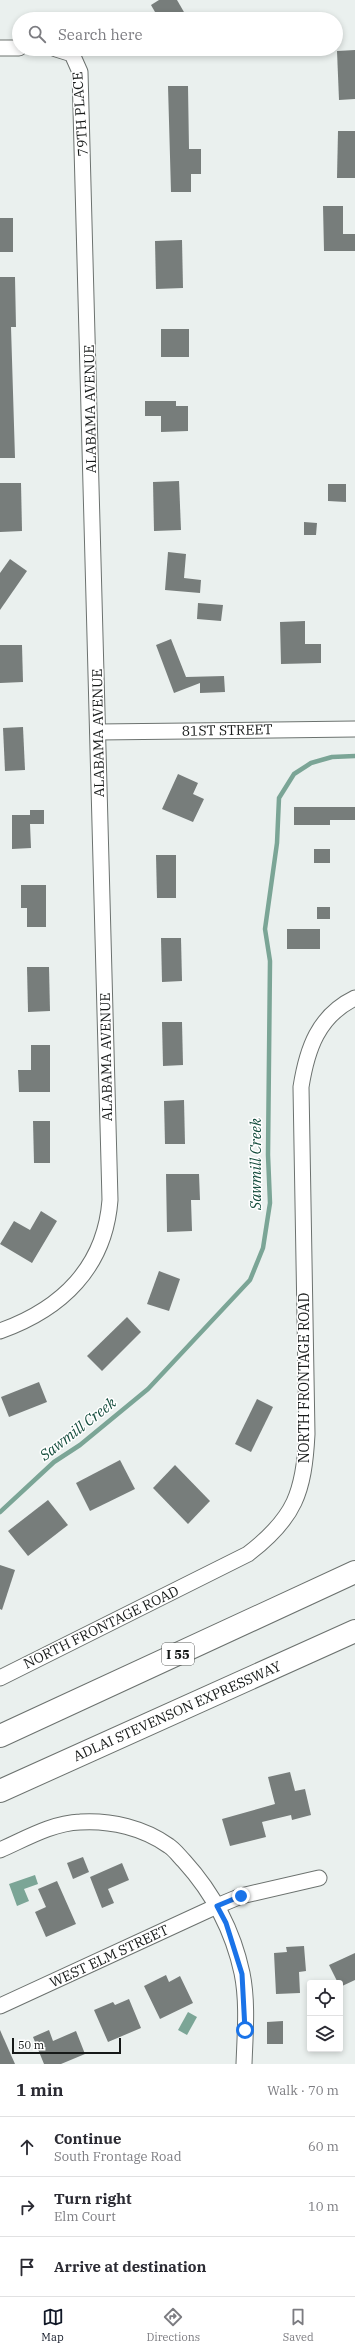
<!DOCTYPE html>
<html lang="en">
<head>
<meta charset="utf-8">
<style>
  body { margin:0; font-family:"IBM Plex Serif",serif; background:#f2f2f3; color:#2b2b33 }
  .controls { position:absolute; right:12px; bottom:12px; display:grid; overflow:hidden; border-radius:4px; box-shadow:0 2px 6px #0003 }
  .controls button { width:36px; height:36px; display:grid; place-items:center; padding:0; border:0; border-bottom:1px solid #e1e1e2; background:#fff; color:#2b2b33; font:20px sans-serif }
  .scale { position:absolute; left:12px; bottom:10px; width:109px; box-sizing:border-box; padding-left:4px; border:2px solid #161918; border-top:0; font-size:11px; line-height:14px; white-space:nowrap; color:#161918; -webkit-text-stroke:3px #fff; paint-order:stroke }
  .stop { position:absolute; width:12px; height:12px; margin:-9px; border:3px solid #1a73e8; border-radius:50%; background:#fff }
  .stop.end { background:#1a73e8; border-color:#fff; box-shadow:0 1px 4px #0008 }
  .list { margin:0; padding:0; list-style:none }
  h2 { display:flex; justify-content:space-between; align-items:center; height:52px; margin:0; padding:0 16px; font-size:17px }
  h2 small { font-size:13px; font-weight:400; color:#7c7c81 }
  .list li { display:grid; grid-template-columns:26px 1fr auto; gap:12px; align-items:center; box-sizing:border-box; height:60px; padding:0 16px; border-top:1px solid #e1e1e2 }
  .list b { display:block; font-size:15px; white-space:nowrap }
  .list p { margin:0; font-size:13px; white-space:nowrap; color:#7c7c81 }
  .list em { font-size:13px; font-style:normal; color:#7c7c81 }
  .icon { flex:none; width:22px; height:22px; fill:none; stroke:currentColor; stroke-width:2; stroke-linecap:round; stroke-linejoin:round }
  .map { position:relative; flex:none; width:355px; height:2064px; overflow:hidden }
  .search { position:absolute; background:#fff; box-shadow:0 2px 6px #0003; left:12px; right:12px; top:12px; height:44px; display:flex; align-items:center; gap:10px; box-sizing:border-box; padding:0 14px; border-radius:22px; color:#7c7c81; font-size:15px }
  .sheet { height:232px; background:#fff }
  nav { display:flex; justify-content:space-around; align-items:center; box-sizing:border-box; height:56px; border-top:1px solid #e1e1e2; background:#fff; font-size:11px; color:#7c7c81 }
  nav a { display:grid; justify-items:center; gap:2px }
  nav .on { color:#111827 }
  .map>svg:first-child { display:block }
</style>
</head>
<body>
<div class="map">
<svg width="355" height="2064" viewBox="0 0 355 2064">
  <rect width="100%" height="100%" fill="#eaf0ee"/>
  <!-- water -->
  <g fill="#7ba596">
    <polygon points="35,1875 38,1884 24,1889 29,1901 17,1906 9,1884"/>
    <polygon points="188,2012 197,2017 187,2035 178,2030"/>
  </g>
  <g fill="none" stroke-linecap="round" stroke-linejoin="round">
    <!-- stream -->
    <polyline stroke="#7ba596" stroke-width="4.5" points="0,1512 54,1462 80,1445 148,1389 250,1280 263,1248 270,1203 268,1155 270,961 265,929 277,843 279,798 294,774 311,763 332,757 355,756"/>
  </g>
  <!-- building -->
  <g fill="#777d7b">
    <polygon points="159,0 177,0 188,19 159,19 151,5"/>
    <polygon points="355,50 355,99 339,100 337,51"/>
    <polygon points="168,86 188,86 189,149 201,149 201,174 191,174 191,192 171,192"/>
    <polygon points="338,131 355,131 355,178 337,178"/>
    <polygon points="323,206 343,206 343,234 355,234 355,251 324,251"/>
    <rect x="0" y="218" width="13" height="34"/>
    <polygon points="182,240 183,288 156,289 155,241"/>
    <polygon points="0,277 15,277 16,327 11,327 15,458 0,458"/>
    <rect x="161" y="329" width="28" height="28"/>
    <polygon points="145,401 176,401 176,406 188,406 188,431 161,432 161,416 145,416"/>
    <polygon points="179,481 181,530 154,531 153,482"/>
    <polygon points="0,483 21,483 22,531 0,532"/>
    <polygon points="328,484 346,484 346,502 328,501"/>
    <polygon points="304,522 317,523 316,535 304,535"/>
    <polygon points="168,552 186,554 184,578 201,580 200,593 165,590"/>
    <polygon points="10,559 27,571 0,610 0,573"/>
    <polygon points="198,603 223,605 221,621 197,619"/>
    <polygon points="305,621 305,644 321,644 321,663 281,664 280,622"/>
    <polygon points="171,639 186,677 224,676 225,692 200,693 200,683 174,693 156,645"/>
    <polygon points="0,645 22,645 23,682 0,683"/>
    <polygon points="23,727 25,770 5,771 3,728"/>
    <polygon points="178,774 198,783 193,794 204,799 193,822 162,809"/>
    <polygon points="294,807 355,807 355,820 330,820 330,825 294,825"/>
    <polygon points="30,810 44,810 44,824 30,824 31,848 12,849 12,815 30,815"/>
    <rect x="314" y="849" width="16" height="14"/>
    <polygon points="156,855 176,855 176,898 157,898"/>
    <polygon points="21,885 46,885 46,927 27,927 27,908 21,908"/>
    <rect x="317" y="907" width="13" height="12"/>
    <rect x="287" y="929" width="33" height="20"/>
    <polygon points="161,938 181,938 182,981 162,982"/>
    <polygon points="27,967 49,967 50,1011 28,1012"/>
    <polygon points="162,1022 182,1022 183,1065 163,1066"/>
    <polygon points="31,1045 50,1045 50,1092 19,1092 18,1070 31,1070"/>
    <polygon points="184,1100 185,1144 165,1144 164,1101"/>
    <polygon points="33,1121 50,1121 50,1163 34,1163"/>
    <polygon points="166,1174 199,1174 200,1200 191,1200 192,1231 167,1232"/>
    <polygon points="41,1211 57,1221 32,1263 0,1244 14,1221 30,1230"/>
    <polygon points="159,1271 180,1279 169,1311 147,1304"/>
    <polygon points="127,1317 141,1332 102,1371 87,1356"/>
    <polygon points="39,1382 47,1402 9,1417 1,1397"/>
    <polygon points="257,1399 273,1407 251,1452 235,1444"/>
    <polygon points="120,1460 135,1489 90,1511 76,1483"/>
    <polygon points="175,1465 210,1501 188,1524 153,1488"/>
    <polygon points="48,1500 68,1525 28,1556 8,1531"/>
    <polygon points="0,1565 15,1570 2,1610 0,1609"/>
    <polygon points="290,1772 295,1791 305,1789 311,1815 292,1820 291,1815 262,1822 266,1837 230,1846 222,1819 275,1804 268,1777"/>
    <polygon points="83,1857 89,1872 73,1879 67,1863"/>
    <polygon points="122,1863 129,1880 108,1889 114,1903 102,1908 90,1877"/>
    <polygon points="57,1881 76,1924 46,1937 35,1912 46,1907 38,1889"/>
    <polygon points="304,1946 306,1971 299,1972 300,1993 276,1994 274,1953 287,1952 286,1947"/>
    <polygon points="355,1953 355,1980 340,1987 340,1983 338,1983 329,1965"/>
    <polygon points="166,1975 169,1982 180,1976 193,2003 160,2019 144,1986"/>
    <polygon points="129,1999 141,2028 108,2042 94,2010 113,2002 115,2005"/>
    <polygon points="283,2021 283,2044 267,2044 267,2022"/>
    <polygon points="0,2030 15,2064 0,2064"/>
    <polygon points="49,2030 53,2041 76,2031 85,2054 61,2064 44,2064 33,2037"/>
  </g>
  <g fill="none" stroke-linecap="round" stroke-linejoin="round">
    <defs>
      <g id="street">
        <polyline points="0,48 19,48"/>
        <polyline points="98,732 355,729"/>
        <path d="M0,1331C62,1309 105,1267 110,1200L80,72L72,54L56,49"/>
        <path d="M0,1678L248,1554C295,1518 304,1492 307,1434L301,1087C307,1049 318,1016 355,998"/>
        <path d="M0,1850C25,1839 52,1823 80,1822C111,1820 144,1828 169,1846C175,1850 179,1856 184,1861C213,1893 233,1931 242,1973C248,2002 245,2035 244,2064"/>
        <polyline points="0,2006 217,1906 241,1896 319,1878"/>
      </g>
      <g id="highway">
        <polyline points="0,1736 355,1572"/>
        <polyline points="0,1791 355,1631"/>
      </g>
    </defs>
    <!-- street casing -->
    <use href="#street" stroke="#6c726f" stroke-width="17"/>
    <!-- highway casing -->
    <use href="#highway" stroke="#6c726f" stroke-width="24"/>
    <!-- street -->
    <use href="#street" stroke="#fff" stroke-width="15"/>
    <!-- highway -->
    <use href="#highway" stroke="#fff" stroke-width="22"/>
  </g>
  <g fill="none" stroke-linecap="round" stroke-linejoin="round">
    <!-- route -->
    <polyline stroke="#1a73e8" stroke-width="5" points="241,1896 217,1906 226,1923 242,1974 245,2030"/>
  </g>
  <g text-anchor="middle" stroke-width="3" stroke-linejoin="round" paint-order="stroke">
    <!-- shield labels -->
    <rect fill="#fff" stroke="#5c5e5d" stroke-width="1" x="162" y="1643" width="32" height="22" rx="3"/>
    <g font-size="13" font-weight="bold" fill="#161918">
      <text x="178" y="1659">I 55</text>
    </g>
    <!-- street labels -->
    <g font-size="14" fill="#161918" stroke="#fff">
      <text transform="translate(80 114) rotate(-94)" y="5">79TH PLACE</text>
      <text transform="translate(90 409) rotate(-91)" y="5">ALABAMA AVENUE</text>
      <text transform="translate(227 730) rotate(-1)" y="5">81ST STREET</text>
      <text transform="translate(98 733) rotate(-91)" y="5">ALABAMA AVENUE</text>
      <text transform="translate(106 1057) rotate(-91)" y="5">ALABAMA AVENUE</text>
      <text transform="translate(304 1378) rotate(-90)" y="5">NORTH FRONTAGE ROAD</text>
      <text transform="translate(101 1627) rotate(-26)" y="5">NORTH FRONTAGE ROAD</text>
      <text transform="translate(177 1711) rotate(-24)" y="5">ADLAI STEVENSON EXPRESSWAY</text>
      <text transform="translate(109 1956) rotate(-25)" y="5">WEST ELM STREET</text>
    </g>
    <!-- water labels -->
    <g font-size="15" font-style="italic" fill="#154d3d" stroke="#fff">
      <text transform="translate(256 1164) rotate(-90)" y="5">Sawmill Creek</text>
      <text transform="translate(78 1429) rotate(-38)" y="5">Sawmill Creek</text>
    </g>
  </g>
</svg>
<div class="controls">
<button><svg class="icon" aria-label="locate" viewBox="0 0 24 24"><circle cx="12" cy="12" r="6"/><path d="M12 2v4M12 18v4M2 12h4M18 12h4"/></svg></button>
<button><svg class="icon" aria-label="layers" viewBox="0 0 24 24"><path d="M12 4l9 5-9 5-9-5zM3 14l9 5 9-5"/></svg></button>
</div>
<div class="scale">50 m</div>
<div class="stop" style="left:245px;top:2030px"></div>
<div class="stop end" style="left:241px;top:1896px"></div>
<div class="search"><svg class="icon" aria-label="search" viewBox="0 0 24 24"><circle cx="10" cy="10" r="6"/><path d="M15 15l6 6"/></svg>Search here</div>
</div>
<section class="sheet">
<h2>1 min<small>Walk · 70 m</small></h2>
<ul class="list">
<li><svg class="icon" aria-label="ahead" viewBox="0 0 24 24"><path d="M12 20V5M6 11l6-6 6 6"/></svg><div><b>Continue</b><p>South Frontage Road</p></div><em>60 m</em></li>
<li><svg class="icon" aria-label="right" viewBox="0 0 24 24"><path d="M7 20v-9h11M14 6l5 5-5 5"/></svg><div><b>Turn right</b><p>Elm Court</p></div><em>10 m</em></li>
<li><svg class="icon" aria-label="arrive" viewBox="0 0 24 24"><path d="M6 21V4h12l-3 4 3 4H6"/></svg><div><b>Arrive at destination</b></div></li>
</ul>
</section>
<nav>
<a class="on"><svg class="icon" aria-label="map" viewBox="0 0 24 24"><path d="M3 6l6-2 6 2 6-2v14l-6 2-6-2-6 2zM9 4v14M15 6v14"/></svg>Map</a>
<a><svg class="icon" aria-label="directions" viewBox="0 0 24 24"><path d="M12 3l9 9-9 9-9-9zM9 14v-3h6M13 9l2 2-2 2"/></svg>Directions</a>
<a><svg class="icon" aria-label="saved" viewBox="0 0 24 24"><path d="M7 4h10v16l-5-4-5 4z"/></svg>Saved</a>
</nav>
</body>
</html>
